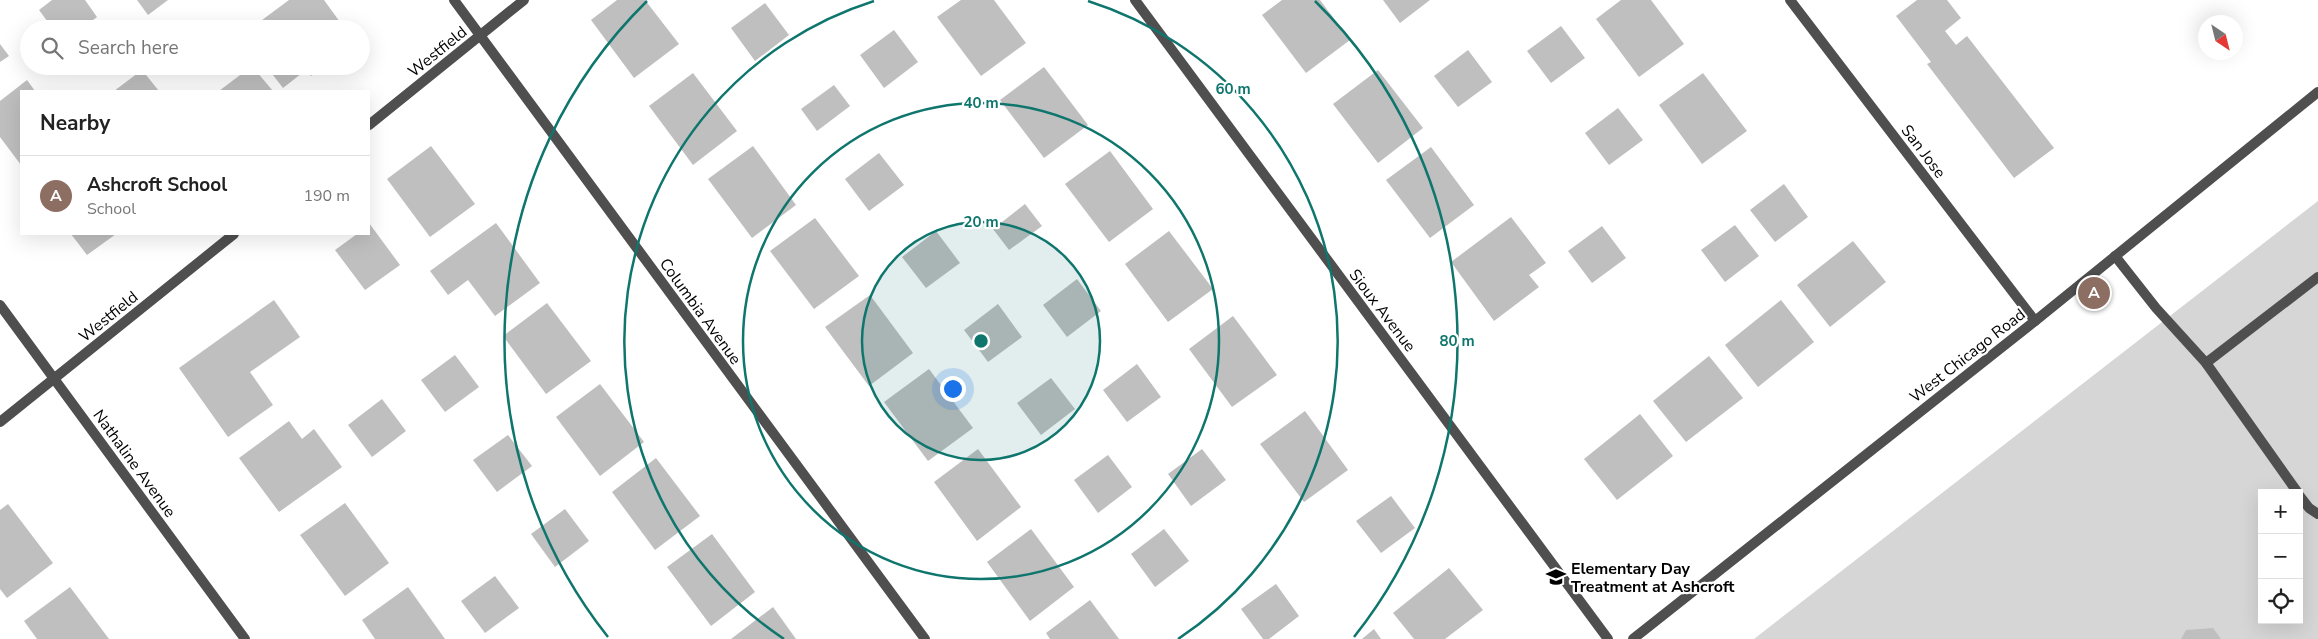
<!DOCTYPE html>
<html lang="en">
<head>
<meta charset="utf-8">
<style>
  body { margin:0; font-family:"Nunito Sans",sans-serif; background:#f2f2f2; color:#222 }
  .controls { position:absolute; right:15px; bottom:15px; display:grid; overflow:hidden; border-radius:0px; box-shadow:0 5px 20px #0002 }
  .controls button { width:45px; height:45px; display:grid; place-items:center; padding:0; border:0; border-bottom:1px solid #e0e0e0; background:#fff; color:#222; font:25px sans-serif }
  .compass { position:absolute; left:2198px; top:15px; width:45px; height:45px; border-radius:50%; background:#fff; box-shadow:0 5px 20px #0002; rotate:145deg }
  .you { position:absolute; left:952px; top:388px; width:18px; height:18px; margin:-12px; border:4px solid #fff; border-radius:50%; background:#1a73e8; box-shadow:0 0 0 8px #1a73e833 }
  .badge { display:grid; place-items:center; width:32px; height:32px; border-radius:50%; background:#7c3aed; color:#fff; font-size:16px; font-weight:700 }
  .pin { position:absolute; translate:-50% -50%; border:2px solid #fff; box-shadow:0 1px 5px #0006 }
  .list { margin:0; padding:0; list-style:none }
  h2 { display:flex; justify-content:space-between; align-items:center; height:65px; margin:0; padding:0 20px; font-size:21px }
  h2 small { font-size:16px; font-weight:400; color:#767676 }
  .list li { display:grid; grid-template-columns:32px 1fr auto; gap:15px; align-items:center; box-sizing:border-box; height:80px; padding:0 20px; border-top:1px solid #e0e0e0 }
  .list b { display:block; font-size:19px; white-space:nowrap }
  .list p { margin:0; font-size:16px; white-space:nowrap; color:#767676 }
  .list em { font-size:16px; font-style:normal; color:#767676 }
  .icon { flex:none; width:28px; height:28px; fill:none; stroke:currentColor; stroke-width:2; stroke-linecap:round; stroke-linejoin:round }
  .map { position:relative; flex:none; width:2318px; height:639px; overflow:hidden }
  .search { position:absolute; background:#fff; box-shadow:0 5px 20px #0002; left:20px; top:20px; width:350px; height:55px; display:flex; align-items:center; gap:12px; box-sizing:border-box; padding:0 18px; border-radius:28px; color:#767676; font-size:19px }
  .panel { position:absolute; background:#fff; box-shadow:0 5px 20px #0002; left:20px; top:90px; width:350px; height:145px; border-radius:0px }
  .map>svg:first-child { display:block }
</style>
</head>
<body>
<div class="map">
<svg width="2318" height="639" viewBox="0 0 2318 639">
  <rect width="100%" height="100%" fill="#fff"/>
  <!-- green -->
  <path fill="#d6d6d6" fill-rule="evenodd" d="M2318,201V639H1754ZM2262,493H2299V620H2262Z"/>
  <!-- building -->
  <g fill="#bfbfbf">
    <polygon points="52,0 85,0 97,17 81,29 53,29 39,10"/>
    <polygon points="137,0 168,0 148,15"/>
    <polygon points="289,0 324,0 345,29 250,29"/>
    <polygon points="617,0 645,0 679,44 634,78 591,20"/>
    <polygon points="961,0 994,0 1026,43 981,76 937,17"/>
    <polygon points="1282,0 1320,0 1350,40 1306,73 1262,15"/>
    <polygon points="1383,0 1430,0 1400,23"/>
    <polygon points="1621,0 1651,0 1684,44 1639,77 1596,19"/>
    <polygon points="1917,0 1947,0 1961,18 1945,31 1956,45 1967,36 2054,148 2014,178 1927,64 1931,62 1896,16"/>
    <polygon points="765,3 789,35 755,61 731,28"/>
    <polygon points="1561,26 1585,58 1551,83 1527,51"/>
    <polygon points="894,30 918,62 884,88 860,55"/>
    <polygon points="0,44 9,56 0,62"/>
    <polygon points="1468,50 1492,82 1458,107 1434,76"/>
    <polygon points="252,66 273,91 219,91"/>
    <polygon points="266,66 324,66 311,76 306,70 283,88"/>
    <polygon points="1044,67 1088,125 1044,158 1000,100"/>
    <polygon points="142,70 159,91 114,91"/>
    <polygon points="1378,70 1423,128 1378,163 1333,104"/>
    <polygon points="693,73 737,131 693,165 649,106"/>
    <polygon points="1703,73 1747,131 1702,164 1659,105"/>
    <polygon points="27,80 35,91 21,91 21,165 0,137 0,101"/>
    <polygon points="834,85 850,106 817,131 801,109"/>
    <polygon points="1618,108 1643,140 1609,165 1585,133"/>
    <polygon points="431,146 475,204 430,237 387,179"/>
    <polygon points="753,146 796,205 752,238 708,179"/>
    <polygon points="1431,147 1474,205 1430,238 1386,180"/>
    <polygon points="1110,151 1153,209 1109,242 1065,184"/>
    <polygon points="879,153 904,185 869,211 845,179"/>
    <polygon points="1784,184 1808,217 1775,242 1750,210"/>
    <polygon points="1025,204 1042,226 1009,250 993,229"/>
    <polygon points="1511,217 1546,263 1529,275 1539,287 1494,321 1451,262"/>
    <polygon points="815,218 859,276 814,309 770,251"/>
    <polygon points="369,223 400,265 365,290 335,250 357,234 369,234"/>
    <polygon points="496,223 540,283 495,316 468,280 448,295 430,271"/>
    <polygon points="1735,225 1759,256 1725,282 1701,250"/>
    <polygon points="1602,226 1626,258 1592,283 1568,251"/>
    <polygon points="936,231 960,263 926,288 902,257"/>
    <polygon points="1169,231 1213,289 1168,322 1125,264"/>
    <polygon points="71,234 116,234 87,255"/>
    <polygon points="1853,241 1886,282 1830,327 1797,285"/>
    <polygon points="1077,279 1101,311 1067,337 1043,305"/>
    <polygon points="870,295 913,353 869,386 825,327"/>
    <polygon points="274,300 300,337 250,372 273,405 228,437 179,368"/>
    <polygon points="1781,300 1814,342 1758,387 1725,345"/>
    <polygon points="547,303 591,361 546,394 503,336"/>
    <polygon points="998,304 1022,337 988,362 964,330"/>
    <polygon points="1233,316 1277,375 1232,407 1189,349"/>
    <polygon points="455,355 479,387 445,412 421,380"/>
    <polygon points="1709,356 1743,398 1686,442 1653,401"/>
    <polygon points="1137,364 1161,397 1127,422 1103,390"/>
    <polygon points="929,369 973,428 928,461 884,402"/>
    <polygon points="1051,378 1075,409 1041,435 1017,403"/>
    <polygon points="600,384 644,442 600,476 556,417"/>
    <polygon points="382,399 406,431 372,457 348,425"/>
    <polygon points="1305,411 1348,470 1304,502 1260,444"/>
    <polygon points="1640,414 1673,456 1617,500 1584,459"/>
    <polygon points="289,421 302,439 314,429 342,467 279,512 239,458"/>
    <polygon points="508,435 532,466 497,492 473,460"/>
    <polygon points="978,449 1021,507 977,541 934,482"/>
    <polygon points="1202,449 1226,480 1191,506 1168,474"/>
    <polygon points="1108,455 1132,487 1098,513 1074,480"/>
    <polygon points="656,458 700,516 655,550 612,492"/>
    <polygon points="1391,496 1415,528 1381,553 1356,521"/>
    <polygon points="345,503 389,563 345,596 300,535"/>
    <polygon points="8,504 53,563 7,598 0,589 0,510"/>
    <polygon points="565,509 589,541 555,567 531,534"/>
    <polygon points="1031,529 1074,587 1030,621 987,562"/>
    <polygon points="1164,529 1189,561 1155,587 1131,554"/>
    <polygon points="712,534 755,592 711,626 667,567"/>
    <polygon points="1449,568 1483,610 1445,639 1414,639 1393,613"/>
    <polygon points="495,576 519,608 485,633 461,601"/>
    <polygon points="1276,584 1299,616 1269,639 1263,639 1241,609"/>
    <polygon points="70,587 109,639 37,639 24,621"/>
    <polygon points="408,587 445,639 375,639 362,620"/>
    <polygon points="1090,600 1119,639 1050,639 1046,633"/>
    <polygon points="773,607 796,639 731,639"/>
    <polygon points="2213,628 2221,639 2181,639 2186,630"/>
    <polygon points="1374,629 1381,639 1362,639"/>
  </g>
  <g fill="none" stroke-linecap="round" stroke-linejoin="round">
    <!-- service -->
    <g stroke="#4f4f4f" stroke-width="10">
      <polyline points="2115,256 2156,308 2206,363 2298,493"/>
      <polyline points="2206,363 2318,277"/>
      <polyline points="2299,495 2309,508 2318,514"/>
    </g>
    <!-- minor -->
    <g stroke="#4f4f4f" stroke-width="10">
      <polyline points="454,0 925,639"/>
      <polyline points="1135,0 1608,639"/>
      <polyline points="1790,0 2035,321"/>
      <polyline points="369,125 524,0"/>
      <polyline points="0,305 245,639"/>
      <polyline points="0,422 234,234"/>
    </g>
    <!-- tertiary -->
    <polyline stroke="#4f4f4f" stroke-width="10" points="1633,639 2035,321 2318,92"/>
  </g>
  <!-- distance rings -->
  <circle cx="981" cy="341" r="119" fill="#0f766e" fill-opacity=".12"/>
  <g fill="none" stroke="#0f766e" stroke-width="2.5">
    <circle cx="981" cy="341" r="119"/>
    <circle cx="981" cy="341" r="238"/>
    <path d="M784 639A357 357 0 0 1 874 1M1088 1A357 357 0 0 1 1178 639"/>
    <path d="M608 637A476 476 0 0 1 647 1M1315 1A476 476 0 0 1 1354 637"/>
  </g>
  <!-- icons -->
  <defs>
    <symbol id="school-bare" viewBox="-9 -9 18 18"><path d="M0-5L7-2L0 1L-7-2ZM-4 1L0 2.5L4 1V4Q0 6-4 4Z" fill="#000" stroke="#fff" stroke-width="2.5" paint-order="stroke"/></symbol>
  </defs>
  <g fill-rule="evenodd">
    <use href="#school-bare" x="1542" y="563" width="28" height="28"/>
  </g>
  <g text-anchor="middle" stroke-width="4.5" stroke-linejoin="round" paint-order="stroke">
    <!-- street labels -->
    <g font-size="16" fill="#000" stroke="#fff">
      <text transform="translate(437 51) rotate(-39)" y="6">Westfield</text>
      <text transform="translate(1924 151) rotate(53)" y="6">San Jose</text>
      <text transform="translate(1383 310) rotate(53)" y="6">Sioux Avenue</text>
      <text transform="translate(701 311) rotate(54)" y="6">Columbia Avenue</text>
      <text transform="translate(108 316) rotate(-39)" y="6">Westfield</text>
      <text transform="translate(1967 355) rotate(-38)" y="6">West Chicago Road</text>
      <text transform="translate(135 463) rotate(54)" y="6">Nathaline Avenue</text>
    </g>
    <!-- poi labels -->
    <g font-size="16" font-weight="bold" fill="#000" stroke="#fff" text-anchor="start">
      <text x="1571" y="574">Elementary Day<tspan x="1571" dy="18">Treatment at Ashcroft</tspan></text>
    </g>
  </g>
  <circle cx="981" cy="341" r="8" fill="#0f766e" stroke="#fff" stroke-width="2.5"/>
  <g font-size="15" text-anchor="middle" font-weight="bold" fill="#0f766e" stroke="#fff" stroke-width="4.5" stroke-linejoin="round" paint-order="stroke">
    <text x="1233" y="94">60 m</text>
    <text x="981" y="108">40 m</text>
    <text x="981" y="227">20 m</text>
    <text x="1457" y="346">80 m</text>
  </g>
</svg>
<div class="controls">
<button>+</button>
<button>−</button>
<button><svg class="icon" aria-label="locate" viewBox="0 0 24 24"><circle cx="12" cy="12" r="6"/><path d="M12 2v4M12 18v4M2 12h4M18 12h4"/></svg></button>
</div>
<svg class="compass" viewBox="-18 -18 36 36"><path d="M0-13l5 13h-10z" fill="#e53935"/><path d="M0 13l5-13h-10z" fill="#767676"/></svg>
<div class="you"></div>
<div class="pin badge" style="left:2094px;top:293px;background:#8d6e63">A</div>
<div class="search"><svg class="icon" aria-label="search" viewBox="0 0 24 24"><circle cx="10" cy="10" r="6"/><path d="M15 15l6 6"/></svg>Search here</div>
<section class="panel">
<h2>Nearby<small></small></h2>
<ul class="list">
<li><span class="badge" style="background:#8d6e63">A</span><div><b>Ashcroft School</b><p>School</p></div><em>190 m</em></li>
</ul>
</section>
</div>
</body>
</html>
